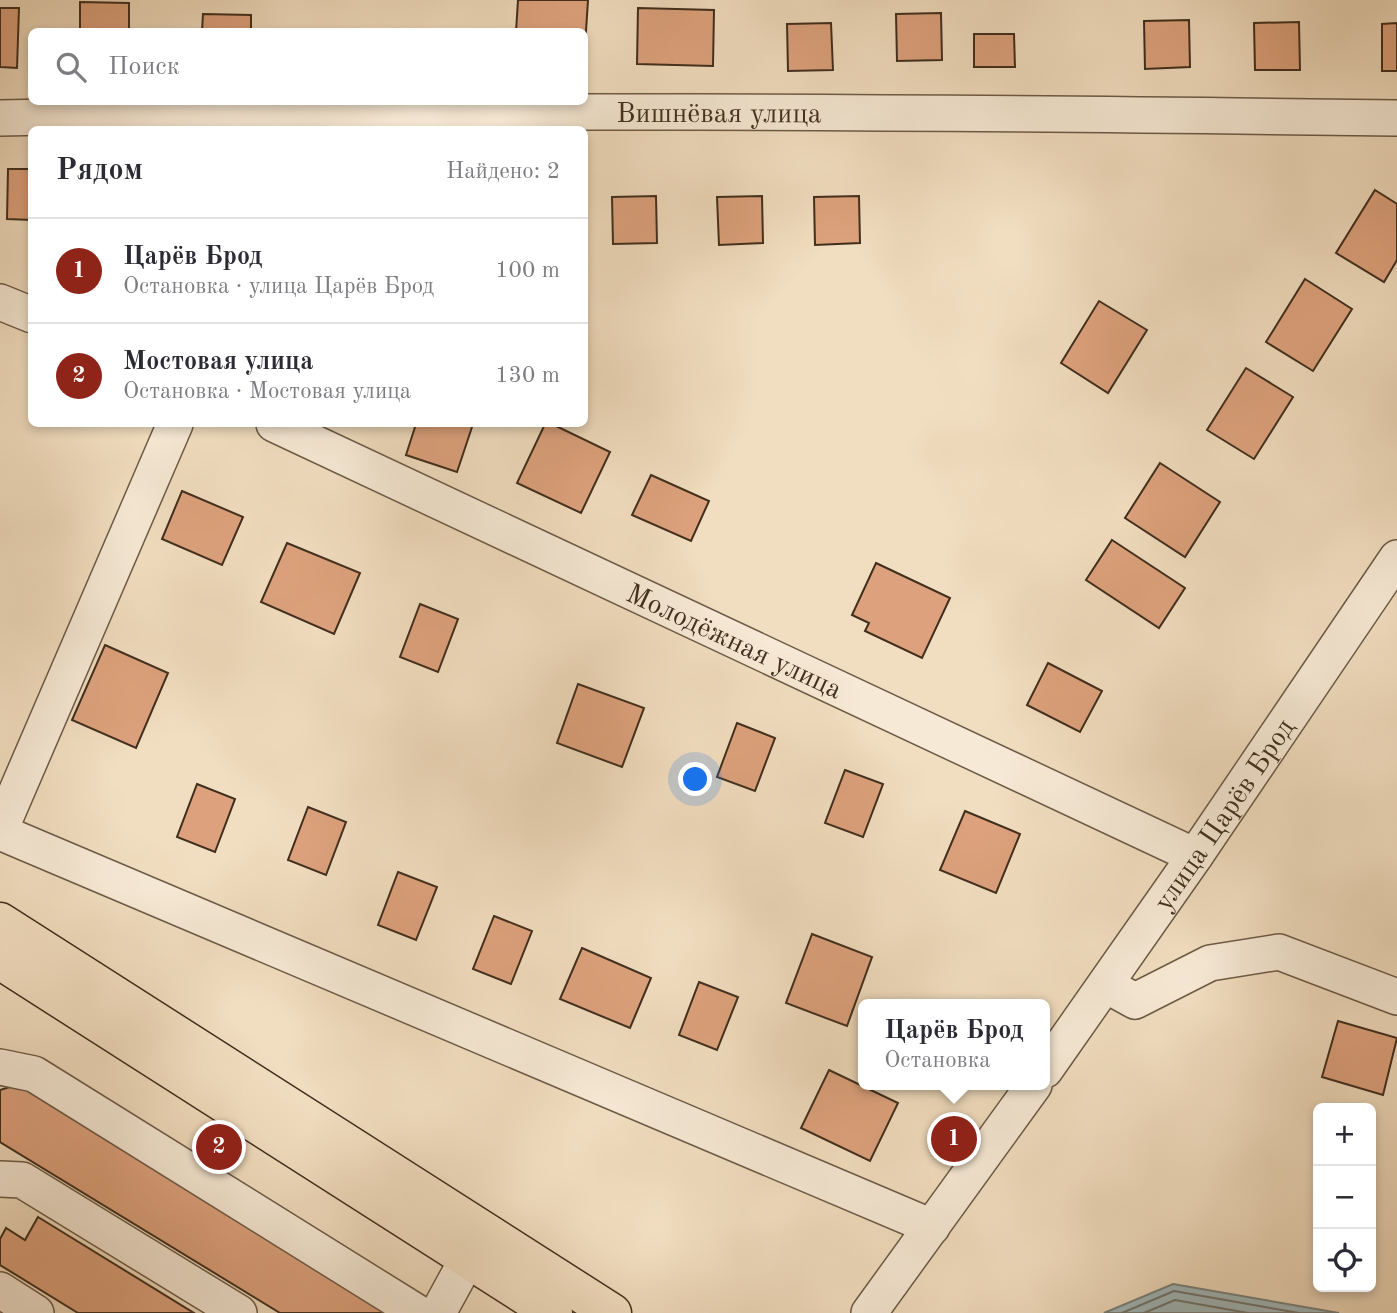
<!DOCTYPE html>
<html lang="ru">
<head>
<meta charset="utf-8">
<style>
  body { margin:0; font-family:"Old Standard TT",serif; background:#f7f7f7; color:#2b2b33 }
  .controls { position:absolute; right:21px; bottom:21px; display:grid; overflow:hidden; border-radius:10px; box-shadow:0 4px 10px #0003 }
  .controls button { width:63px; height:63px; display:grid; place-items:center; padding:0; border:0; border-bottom:2px solid #e1e1e2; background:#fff; color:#2b2b33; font:35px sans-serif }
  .you { position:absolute; left:696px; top:780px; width:24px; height:24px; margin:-18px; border:5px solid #fff; border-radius:50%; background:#1a73e8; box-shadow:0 0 0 10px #1a73e833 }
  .badge { display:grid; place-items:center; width:46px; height:46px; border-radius:50%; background:#8f2418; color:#fff; font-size:23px; font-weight:700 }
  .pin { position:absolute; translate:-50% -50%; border:4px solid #fff; box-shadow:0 2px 7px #0006 }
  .popup { position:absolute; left:858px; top:999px; width:192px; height:91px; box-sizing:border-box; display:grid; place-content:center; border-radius:10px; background:#fff; filter:drop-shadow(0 2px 5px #0005); font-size:23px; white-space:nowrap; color:#7c7c81 }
  .popup b { font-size:26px; color:#2b2b33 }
  .popup::after { content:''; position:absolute; left:50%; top:100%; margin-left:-14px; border:14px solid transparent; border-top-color:#fff }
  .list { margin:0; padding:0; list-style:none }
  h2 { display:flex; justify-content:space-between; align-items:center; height:91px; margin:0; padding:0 28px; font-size:30px }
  h2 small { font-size:23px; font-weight:400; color:#7c7c81 }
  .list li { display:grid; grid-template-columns:46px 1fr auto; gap:21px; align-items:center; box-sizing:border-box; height:105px; padding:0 28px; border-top:2px solid #e1e1e2 }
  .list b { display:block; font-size:26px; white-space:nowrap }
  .list p { margin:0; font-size:23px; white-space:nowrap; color:#7c7c81 }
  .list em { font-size:23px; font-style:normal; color:#7c7c81 }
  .icon { flex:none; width:38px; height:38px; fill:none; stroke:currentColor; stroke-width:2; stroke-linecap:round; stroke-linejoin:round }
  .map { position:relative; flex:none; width:1397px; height:1313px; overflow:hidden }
  .search { position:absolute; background:#fff; box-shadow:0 4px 10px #0003; left:28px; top:28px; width:560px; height:77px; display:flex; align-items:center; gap:18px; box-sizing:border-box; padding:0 24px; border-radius:10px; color:#7c7c81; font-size:26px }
  .panel { position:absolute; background:#fff; box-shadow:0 4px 10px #0003; left:28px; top:126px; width:560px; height:301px; border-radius:10px }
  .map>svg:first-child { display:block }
</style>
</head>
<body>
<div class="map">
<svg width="1397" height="1313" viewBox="0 0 1397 1313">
  <rect width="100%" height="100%" fill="#f1ddbf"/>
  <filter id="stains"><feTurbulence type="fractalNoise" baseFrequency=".00286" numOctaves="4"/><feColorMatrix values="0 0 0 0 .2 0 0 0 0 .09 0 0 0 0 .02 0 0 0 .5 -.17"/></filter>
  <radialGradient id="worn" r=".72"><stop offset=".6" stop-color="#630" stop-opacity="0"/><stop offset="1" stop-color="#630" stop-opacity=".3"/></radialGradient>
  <!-- water -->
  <polygon fill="#9fb9bd" stroke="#79817d" stroke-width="2" points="1173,1284 1339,1313 1104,1313"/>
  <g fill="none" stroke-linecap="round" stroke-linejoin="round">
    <!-- shore -->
    <g stroke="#70746d" stroke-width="2">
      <polyline points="1122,1313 1174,1291 1299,1313"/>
      <polyline points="1144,1313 1175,1300 1248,1313"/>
    </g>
  </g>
  <!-- building -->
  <g fill="#dda27d" stroke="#402e1d" stroke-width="2">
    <polygon points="518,0 588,0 585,47 584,32 516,32"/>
    <polygon points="80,2 129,3 129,32 80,32"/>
    <polygon points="0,8 19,8 17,68 0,67"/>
    <polygon points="638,8 714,10 713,66 637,64"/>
    <polygon points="941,13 942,60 897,61 896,14"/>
    <polygon points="203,14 251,15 251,32 202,32"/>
    <polygon points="1189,20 1190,67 1145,69 1144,21"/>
    <polygon points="1299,22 1300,70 1255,70 1254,23"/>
    <polygon points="831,23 833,70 788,71 787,24"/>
    <polygon points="1397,23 1397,71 1382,71 1382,24"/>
    <polygon points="974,34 1014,34 1015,67 974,67"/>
    <polygon points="8,169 32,169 32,220 7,219"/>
    <polygon points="1375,190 1397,204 1397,260 1384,282 1336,253"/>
    <polygon points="656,196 657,243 613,244 612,197"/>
    <polygon points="762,196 763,243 719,245 717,197"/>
    <polygon points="859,196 860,243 815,245 814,197"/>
    <polygon points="1305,279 1352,309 1313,371 1266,342"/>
    <polygon points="1099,301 1147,330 1108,393 1061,363"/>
    <polygon points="1246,368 1293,397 1254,459 1207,430"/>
    <polygon points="416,424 473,424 457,472 406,455"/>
    <polygon points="545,424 552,424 610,452 581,513 517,483"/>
    <polygon points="1160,463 1220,502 1185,557 1125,518"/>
    <polygon points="651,475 709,501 691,541 632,515"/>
    <polygon points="182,491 243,517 222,565 162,539"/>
    <polygon points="1112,540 1185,588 1159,628 1086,580"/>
    <polygon points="287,543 360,573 334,634 261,602"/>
    <polygon points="876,563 950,598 922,658 865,631 869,623 852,615"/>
    <polygon points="420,604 458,619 438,672 400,657"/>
    <polygon points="105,645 168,673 136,748 72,720"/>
    <polygon points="1048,663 1102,691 1080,732 1027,705"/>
    <polygon points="578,684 644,708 622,767 557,743"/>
    <polygon points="737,723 775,738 755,791 717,777"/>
    <polygon points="845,770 883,784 863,837 825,823"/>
    <polygon points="197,784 235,799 215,852 177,837"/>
    <polygon points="308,807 346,822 326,875 288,860"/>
    <polygon points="965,811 1020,834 996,893 940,870"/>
    <polygon points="398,872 437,887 416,940 378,925"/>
    <polygon points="494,916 532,931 511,984 473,969"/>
    <polygon points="812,934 872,957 847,1026 786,1003"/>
    <polygon points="582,948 651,978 630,1028 560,999"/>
    <polygon points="699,982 738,997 717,1050 679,1035"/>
    <polygon points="1338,1021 1397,1038 1383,1095 1322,1077"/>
    <polygon points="829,1070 898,1103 870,1161 801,1128"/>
    <polygon points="22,1083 394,1313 280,1313 0,1142 0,1090"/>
    <polygon points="38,1217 194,1313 78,1313 0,1265 0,1239 6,1228 25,1240"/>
  </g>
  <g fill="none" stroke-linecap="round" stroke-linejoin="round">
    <defs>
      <g id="minor">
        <path id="s1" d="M0,118C466,108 931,112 1397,118"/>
        <polyline points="0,302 32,315"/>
        <path id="s2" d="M274,424L1195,856"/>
        <polyline points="0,830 175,424"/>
        <polyline points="0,832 932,1227"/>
        <polyline points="1106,985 1135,1001 1210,963 1279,952 1397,997"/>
        <polyline points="0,1067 34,1074 418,1313"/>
        <path id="s3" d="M1045,1070L1195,856L1397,558"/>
        <polyline points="0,1179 22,1180 239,1313"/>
        <polyline points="0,1290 36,1313"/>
        <polyline points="438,1313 468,1258"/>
        <polyline points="869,1313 1034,1085"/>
      </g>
      <g id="major">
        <polyline points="0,922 612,1313"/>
        <polyline points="0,960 553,1313"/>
      </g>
    </defs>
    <!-- minor casing -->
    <use href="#minor" stroke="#6c5a46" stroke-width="38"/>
    <!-- major casing -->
    <use href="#major" stroke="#402e1d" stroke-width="41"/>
    <!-- minor -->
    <use href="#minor" stroke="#f6e9d5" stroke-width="35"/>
    <!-- major -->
    <use href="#major" stroke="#f1ddbf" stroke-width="38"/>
  </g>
  <g text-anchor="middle" stroke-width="5" stroke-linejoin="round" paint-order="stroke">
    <!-- street labels -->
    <g font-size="28" fill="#402e1d" stroke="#f6e9d5">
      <text dy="10" stroke="none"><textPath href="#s1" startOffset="719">Вишнёвая улица</textPath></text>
      <text dy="10" stroke="none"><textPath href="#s2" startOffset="509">Молодёжная улица</textPath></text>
      <text dy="10" stroke="none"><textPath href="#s3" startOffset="312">улица Царёв Брод</textPath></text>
    </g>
  </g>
  <rect width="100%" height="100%" filter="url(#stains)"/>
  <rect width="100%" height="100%" fill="url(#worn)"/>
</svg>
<div class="controls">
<button>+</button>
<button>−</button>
<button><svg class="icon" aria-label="locate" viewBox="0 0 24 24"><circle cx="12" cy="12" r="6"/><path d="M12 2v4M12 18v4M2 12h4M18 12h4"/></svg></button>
</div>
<div class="you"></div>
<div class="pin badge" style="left:954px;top:1139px">1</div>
<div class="popup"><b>Царёв Брод</b>Остановка</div>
<div class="pin badge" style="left:219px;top:1147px">2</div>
<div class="search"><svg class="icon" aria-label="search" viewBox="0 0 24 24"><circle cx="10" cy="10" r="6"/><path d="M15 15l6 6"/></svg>Поиск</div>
<section class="panel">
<h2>Рядом<small>Найдено: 2</small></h2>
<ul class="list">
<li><span class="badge">1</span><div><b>Царёв Брод</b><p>Остановка · улица Царёв Брод</p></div><em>100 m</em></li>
<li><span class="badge">2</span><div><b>Мостовая улица</b><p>Остановка · Мостовая улица</p></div><em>130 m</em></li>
</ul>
</section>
</div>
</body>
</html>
